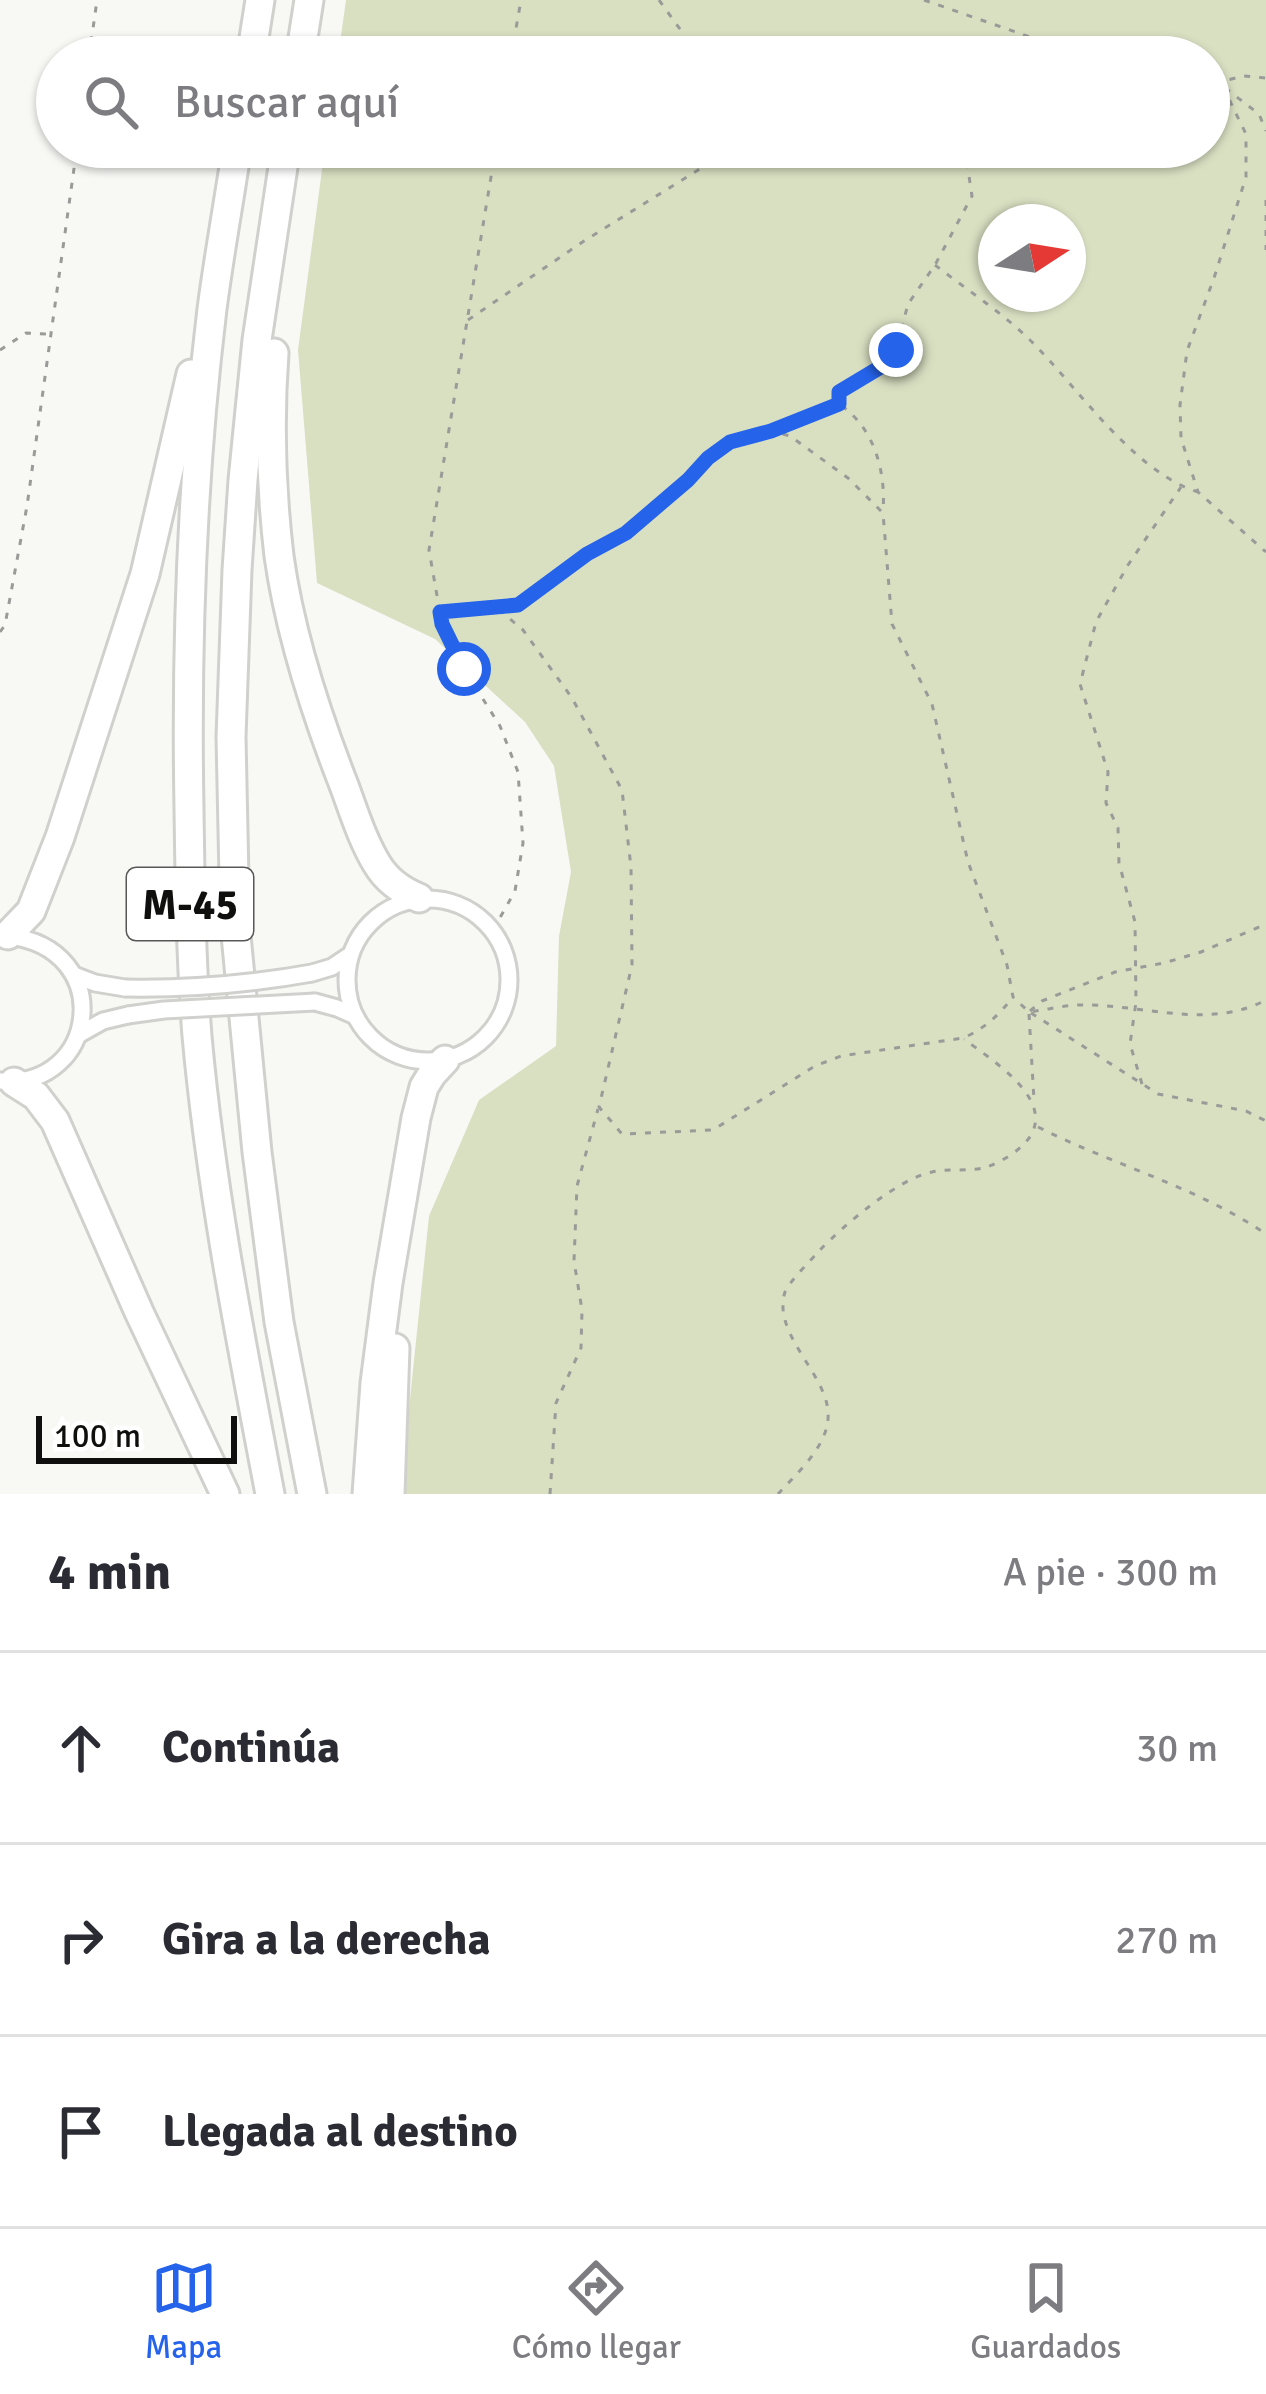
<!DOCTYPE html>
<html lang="es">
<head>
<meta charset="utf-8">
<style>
  body { margin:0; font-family:Signika,sans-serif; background:#f2f2f3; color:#2b2b33 }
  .compass { position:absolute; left:978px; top:204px; width:108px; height:108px; border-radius:50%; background:#fff; box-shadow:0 3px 9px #0004; rotate:78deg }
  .scale { position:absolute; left:36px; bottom:30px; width:201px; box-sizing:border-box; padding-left:12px; border:6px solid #0f0f0e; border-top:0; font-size:33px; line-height:42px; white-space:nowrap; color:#0f0f0e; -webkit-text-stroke:9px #fff; paint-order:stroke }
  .stop { position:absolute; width:36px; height:36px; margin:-27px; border:9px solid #2563eb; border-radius:50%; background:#fff }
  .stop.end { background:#2563eb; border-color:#fff; box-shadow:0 3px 12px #0008 }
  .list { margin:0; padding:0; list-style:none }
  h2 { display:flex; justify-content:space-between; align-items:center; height:156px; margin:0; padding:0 48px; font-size:51px }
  h2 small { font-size:39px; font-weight:400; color:#7c7c81 }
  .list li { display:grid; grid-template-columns:78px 1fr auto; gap:36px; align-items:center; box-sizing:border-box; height:192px; padding:0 48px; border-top:3px solid #e1e1e2 }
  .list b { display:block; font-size:45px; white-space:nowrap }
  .list em { font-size:39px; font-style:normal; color:#7c7c81 }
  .icon { flex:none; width:66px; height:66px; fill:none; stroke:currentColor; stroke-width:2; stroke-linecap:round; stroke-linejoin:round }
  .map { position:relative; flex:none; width:1266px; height:1494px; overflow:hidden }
  .search { position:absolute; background:#fff; box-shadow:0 3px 9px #0004; left:36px; right:36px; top:36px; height:132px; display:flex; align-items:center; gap:30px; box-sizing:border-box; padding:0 42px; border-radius:66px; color:#7c7c81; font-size:45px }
  .sheet { height:732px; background:#fff }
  nav { display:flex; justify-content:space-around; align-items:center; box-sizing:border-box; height:168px; border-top:3px solid #e1e1e2; background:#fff; font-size:33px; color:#7c7c81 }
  nav a { display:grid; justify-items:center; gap:6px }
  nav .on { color:#2563eb }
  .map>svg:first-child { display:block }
</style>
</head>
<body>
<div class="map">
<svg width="1266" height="1494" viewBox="0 0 1266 1494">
  <rect width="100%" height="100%" fill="#f8f9f5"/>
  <!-- green -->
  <path fill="#d9e0c2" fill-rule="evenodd" d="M346,0H1266V1494H405L403,1466L429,1216L479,1100L556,1046L559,936L571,872L554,766L525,722L435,639L317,583L298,350L325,147H1209V57H338ZM996,222H1068V294H996Z"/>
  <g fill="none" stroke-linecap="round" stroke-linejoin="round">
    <defs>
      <g id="street">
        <circle cx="428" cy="980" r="81"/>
        <polyline points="312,973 332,967 350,955"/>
        <polyline points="74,975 95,983 125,988"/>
        <polyline points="315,1002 337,1008 355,1016"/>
        <polyline points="78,1035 103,1021 128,1015"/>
        <path d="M0,1081C98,1090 117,949 9,936"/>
      </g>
      <g id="highway">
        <polyline points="251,57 260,0"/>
        <polyline points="300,57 309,0"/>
        <path d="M237,147C229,201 219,255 212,309C192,474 186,642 189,809C190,884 191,960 197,1036C211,1190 241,1342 270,1494"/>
        <polyline points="286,147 257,340 243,480 237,570 231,737 235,925 257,1152 279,1322 312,1494"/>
        <path d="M274,353C269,421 271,488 279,556C290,635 316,714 345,788C354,813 363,841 377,864C387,881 402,891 419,898"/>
        <polyline points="8,935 31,911 60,837 145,574 191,374"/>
        <polyline points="14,1082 36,1096 55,1121 139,1312 225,1494"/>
        <polyline points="367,1494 375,1383 388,1283 416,1118 424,1087 432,1074 445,1060"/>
        <polyline points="390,1494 395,1348"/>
      </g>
    </defs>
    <!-- street casing -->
    <use href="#street" stroke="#d0d1cd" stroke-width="21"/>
    <!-- highway casing -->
    <use href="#highway" stroke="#d0d1cd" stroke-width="33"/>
    <!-- path -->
    <g stroke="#9a9b98" stroke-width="3" stroke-dasharray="6 9" stroke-linecap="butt">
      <polyline points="659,0 700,57"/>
      <polyline points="924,0 1030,37 1128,50 1149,57"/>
      <polyline points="89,57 97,0"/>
      <polyline points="511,57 521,0"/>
      <polyline points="1209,81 1223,87 1246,134 1246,177 1214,278 1187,351 1180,405 1181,438 1198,492 1266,552"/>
      <polyline points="1215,83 1244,76 1266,78"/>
      <polyline points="1225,88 1259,114 1266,131"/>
      <polyline points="1266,200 1266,250"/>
      <path d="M935,265C967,290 1003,313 1032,342C1078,388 1135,473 1198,492"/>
      <polyline points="468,320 584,241 703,167 767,154 869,156 939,151 946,147"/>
      <polyline points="0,350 26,333 47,334"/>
      <polyline points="839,404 839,392 854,381 879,368 896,350 908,304 935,265 972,196 967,163 959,147"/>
      <path d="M772,430L839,404C875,428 886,472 883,512"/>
      <path d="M496,607L518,605L588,554L626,533L688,480L708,458L730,442L771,431L790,436L848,478L883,513L892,624L932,704L968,862L1007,965L1013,997L1029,1012C1045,1010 1061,1006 1077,1005C1140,1003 1207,1031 1266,1000"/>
      <path d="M440,612L496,607L523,630L572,698L622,790L631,867L632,965L599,1107L622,1134L713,1130L815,1066L841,1056L963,1038C984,1029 998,1016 1013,997"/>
      <polyline points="0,632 5,625 27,506 77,147"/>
      <polyline points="493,930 515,891 523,843 518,772 500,726 464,669 442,624 429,550 496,147"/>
      <polyline points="1030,1011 1042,1001 1115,972 1164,963 1201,952 1266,924"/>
      <polyline points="1031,1013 1158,1094 1246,1111 1266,1121"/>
      <polyline points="1029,1014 1034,1100"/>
      <polyline points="1142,1084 1130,1044 1136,1002 1135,922 1119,863 1118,828 1106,803 1108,772 1080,684 1096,622 1128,565 1181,487"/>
      <path d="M1038,1127C1113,1165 1195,1186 1266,1234"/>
      <polyline points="550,1494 556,1403 581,1348 582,1310 574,1261 577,1186 598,1109"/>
      <path d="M778,1494C796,1474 826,1448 828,1419C832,1377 771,1336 785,1292C788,1283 812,1259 820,1250C844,1225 899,1178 932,1172C950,1168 970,1172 987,1167C1003,1161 1023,1149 1031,1135C1053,1097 990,1059 964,1039"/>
    </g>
    <!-- street -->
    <use href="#street" stroke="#fff" stroke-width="15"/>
    <!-- highway -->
    <use href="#highway" stroke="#fff" stroke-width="27"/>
    <defs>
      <g id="street-bridge">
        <path d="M125,988C187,989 251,984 312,973"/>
        <polyline points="128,1015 164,1010 315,1002"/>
      </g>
    </defs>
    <!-- street-bridge casing -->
    <use href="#street-bridge" stroke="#d0d1cd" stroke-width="21" stroke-linecap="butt"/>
    <!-- street-bridge -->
    <use href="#street-bridge" stroke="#fff" stroke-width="15"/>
  </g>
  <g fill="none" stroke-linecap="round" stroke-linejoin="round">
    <!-- route -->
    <polyline stroke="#2563eb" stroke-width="15" points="464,669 442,624 440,612 518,605 587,554 626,533 688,480 708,458 730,442 771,431 839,404 839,392 879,368 896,350"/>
  </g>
  <g text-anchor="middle" stroke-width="9" stroke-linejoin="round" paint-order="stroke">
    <!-- shield labels -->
    <rect fill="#fff" stroke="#575756" stroke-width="3" x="127" y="868" width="126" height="72" rx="9"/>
    <g font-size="42" font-weight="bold" fill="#0f0f0e">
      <text x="190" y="919">M-45</text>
    </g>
  </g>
</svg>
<svg class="compass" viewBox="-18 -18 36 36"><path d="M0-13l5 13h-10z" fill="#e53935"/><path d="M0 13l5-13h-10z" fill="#7c7c81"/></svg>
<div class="scale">100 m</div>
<div class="stop" style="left:464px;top:669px"></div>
<div class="stop end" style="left:896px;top:350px"></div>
<div class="search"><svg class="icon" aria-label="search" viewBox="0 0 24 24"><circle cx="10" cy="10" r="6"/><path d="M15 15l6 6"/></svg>Buscar aquí</div>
</div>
<section class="sheet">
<h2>4 min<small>A pie · 300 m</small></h2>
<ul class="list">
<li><svg class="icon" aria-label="ahead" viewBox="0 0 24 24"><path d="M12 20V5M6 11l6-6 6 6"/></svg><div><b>Continúa</b></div><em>30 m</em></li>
<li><svg class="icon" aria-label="right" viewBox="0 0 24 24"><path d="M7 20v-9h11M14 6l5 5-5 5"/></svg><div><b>Gira a la derecha</b></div><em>270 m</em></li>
<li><svg class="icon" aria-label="arrive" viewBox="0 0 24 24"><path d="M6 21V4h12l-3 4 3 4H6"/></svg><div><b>Llegada al destino</b></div></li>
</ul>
</section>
<nav>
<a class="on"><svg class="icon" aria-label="map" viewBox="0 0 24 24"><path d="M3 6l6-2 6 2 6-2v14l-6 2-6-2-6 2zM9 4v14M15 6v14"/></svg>Mapa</a>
<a><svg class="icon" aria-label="directions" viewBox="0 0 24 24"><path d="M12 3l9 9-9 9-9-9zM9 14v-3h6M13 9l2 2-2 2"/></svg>Cómo llegar</a>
<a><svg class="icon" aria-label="saved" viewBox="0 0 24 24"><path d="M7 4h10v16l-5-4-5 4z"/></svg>Guardados</a>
</nav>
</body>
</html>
